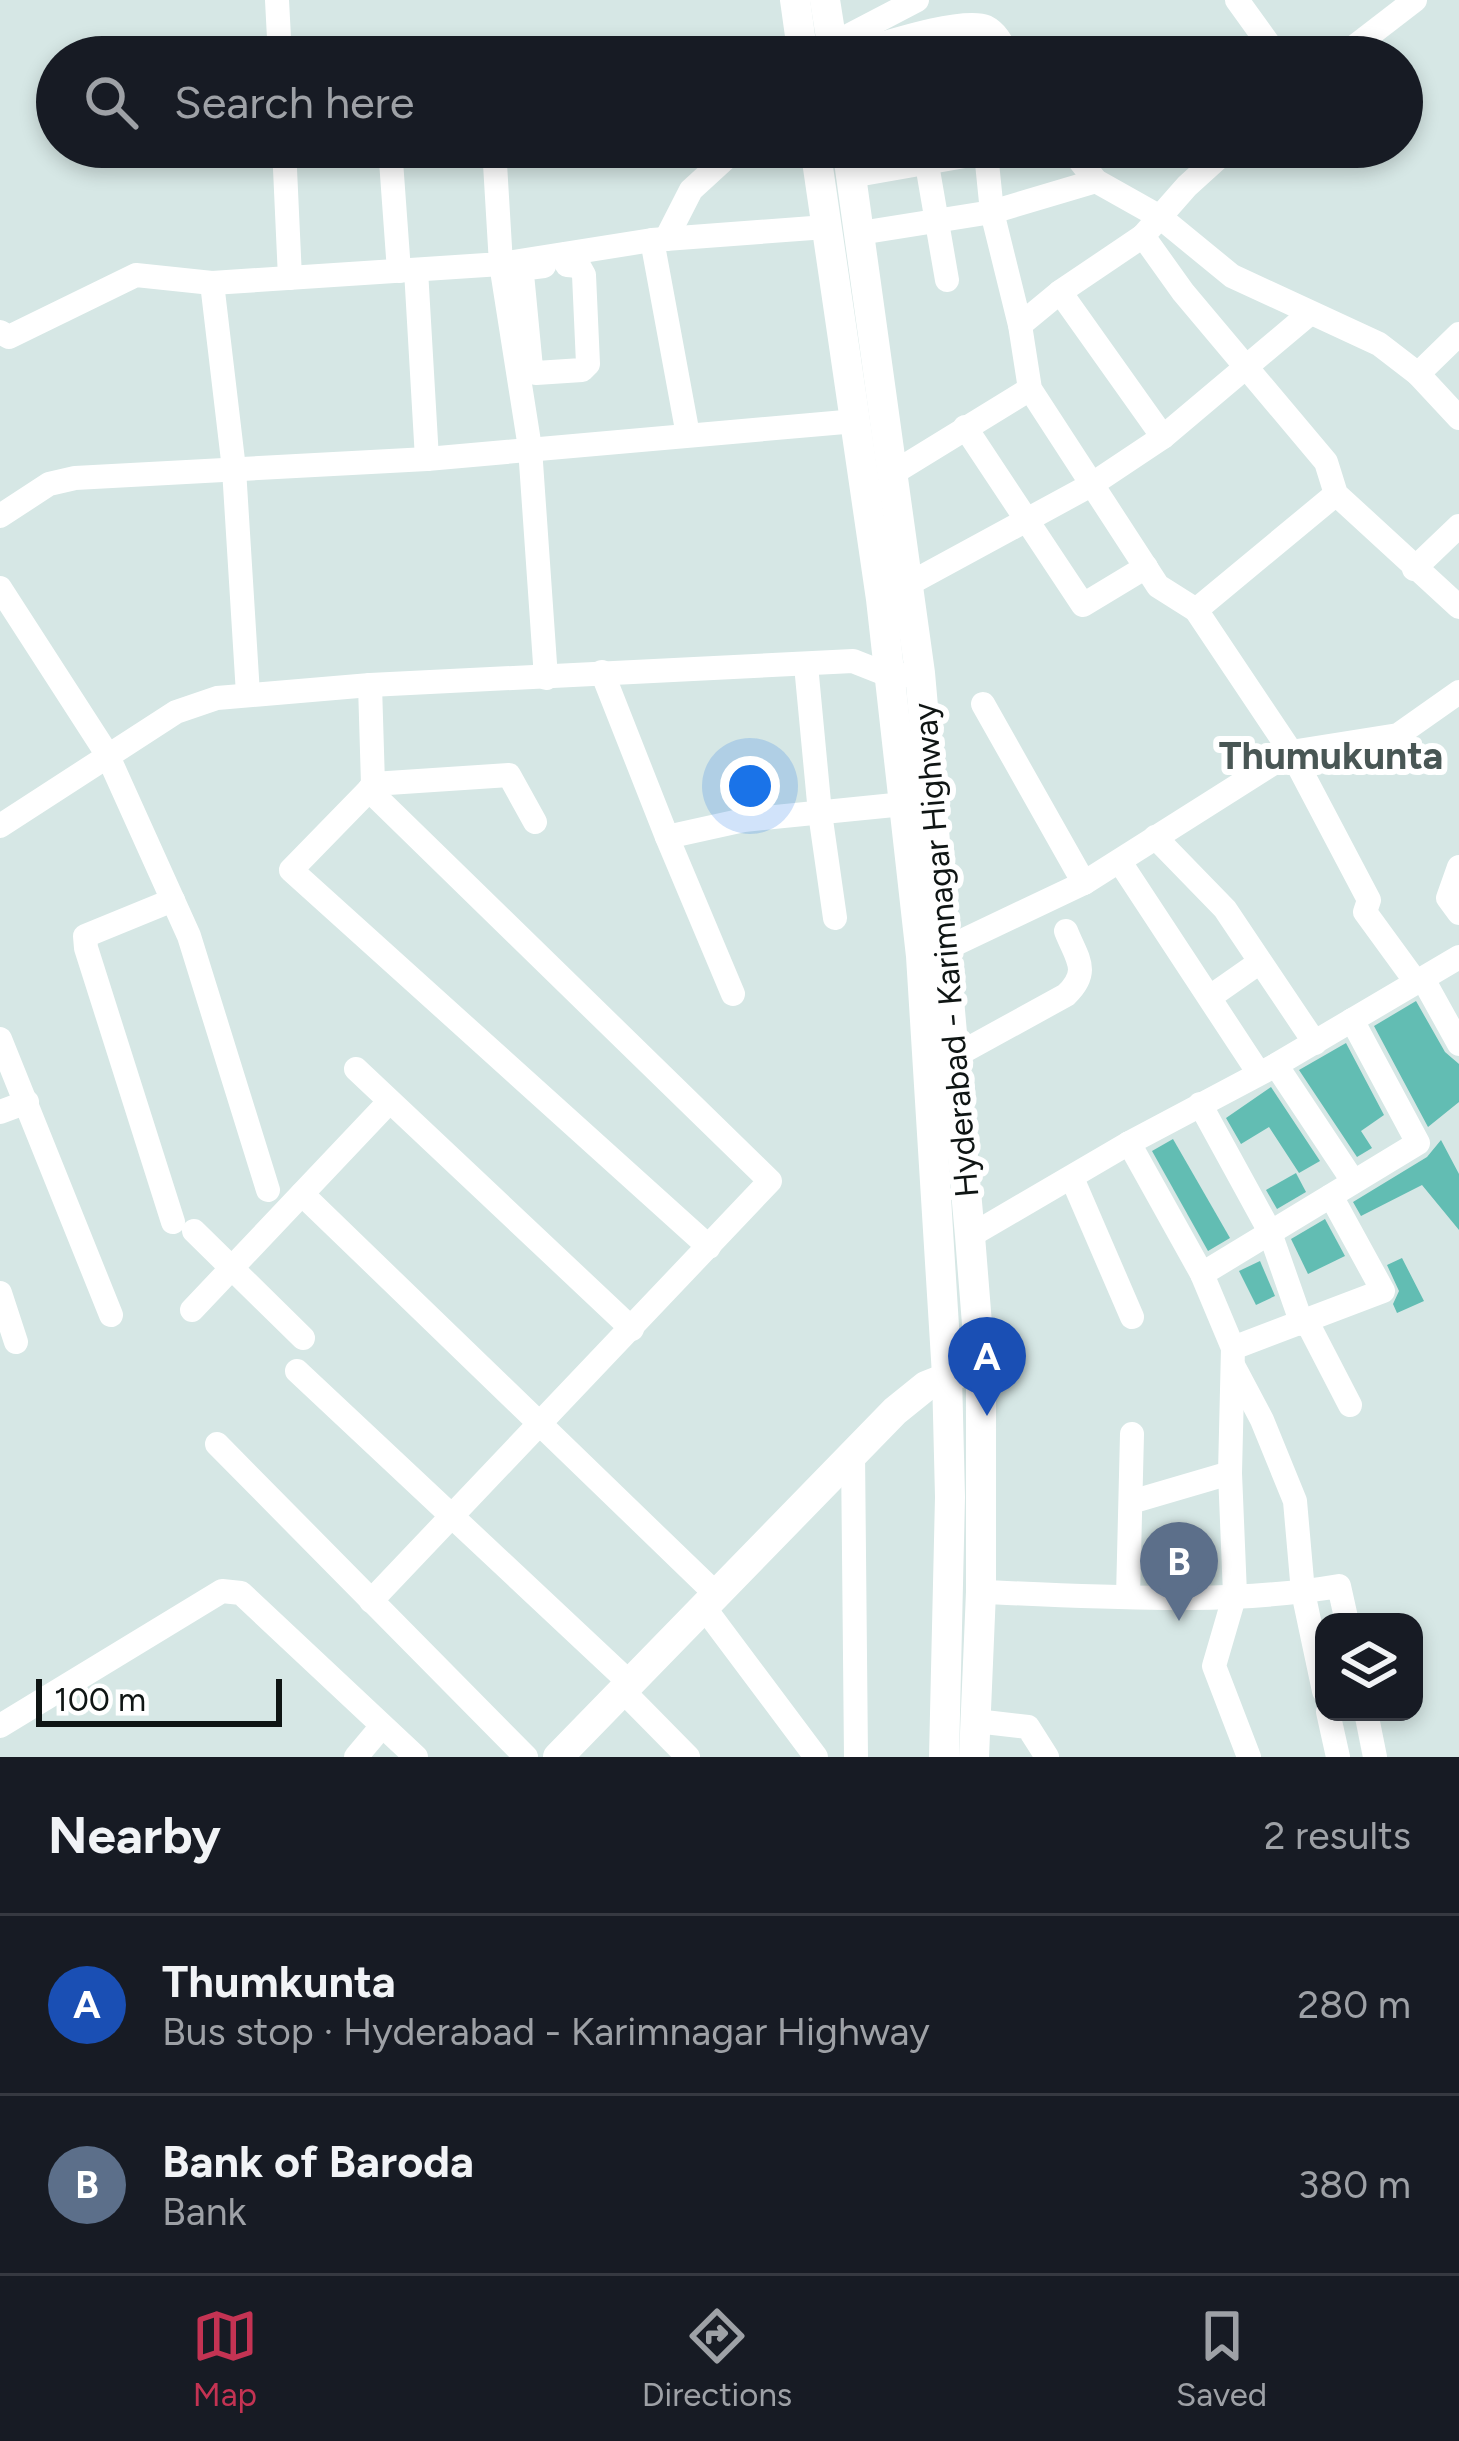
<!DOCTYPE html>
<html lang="en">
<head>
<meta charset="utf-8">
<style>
  body { margin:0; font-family:Figtree,sans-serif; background:#242831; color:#f1f3f6 }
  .controls { position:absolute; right:36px; bottom:36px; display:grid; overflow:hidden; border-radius:24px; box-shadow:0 6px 18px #0003 }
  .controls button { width:108px; height:108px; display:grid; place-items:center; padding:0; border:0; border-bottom:3px solid #363941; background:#171b24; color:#f1f3f6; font:60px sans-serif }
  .scale { position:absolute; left:36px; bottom:30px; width:246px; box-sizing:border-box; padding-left:12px; border:6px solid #0f1514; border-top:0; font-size:33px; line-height:42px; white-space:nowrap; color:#0f1514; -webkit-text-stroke:9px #fff; paint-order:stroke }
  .you { position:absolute; left:750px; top:786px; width:42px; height:42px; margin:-30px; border:9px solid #fff; border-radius:50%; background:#1a73e8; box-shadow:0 0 0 18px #1a73e833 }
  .badge { display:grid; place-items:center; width:78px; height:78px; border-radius:50%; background:#c43353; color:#fff; font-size:39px; font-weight:700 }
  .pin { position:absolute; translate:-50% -99px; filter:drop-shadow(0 3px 6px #0008) }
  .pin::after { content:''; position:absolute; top:63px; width:42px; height:36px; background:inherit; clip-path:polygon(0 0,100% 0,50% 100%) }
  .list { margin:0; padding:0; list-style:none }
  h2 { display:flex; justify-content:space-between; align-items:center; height:156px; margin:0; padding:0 48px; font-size:51px }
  h2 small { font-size:39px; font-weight:400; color:#9ea1a6 }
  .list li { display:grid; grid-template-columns:78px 1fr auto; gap:36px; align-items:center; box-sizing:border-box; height:180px; padding:0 48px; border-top:3px solid #363941 }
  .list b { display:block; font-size:45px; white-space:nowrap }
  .list p { margin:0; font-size:39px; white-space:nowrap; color:#9ea1a6 }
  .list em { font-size:39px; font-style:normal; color:#9ea1a6 }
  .icon { flex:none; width:66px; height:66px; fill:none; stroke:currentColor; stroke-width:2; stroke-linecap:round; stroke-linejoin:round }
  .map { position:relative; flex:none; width:1459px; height:1757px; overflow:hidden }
  .search { position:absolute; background:#171b24; box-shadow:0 6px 18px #0003; left:36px; right:36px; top:36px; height:132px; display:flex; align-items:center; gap:30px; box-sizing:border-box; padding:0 42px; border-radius:66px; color:#9ea1a6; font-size:45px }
  .sheet { height:516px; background:#171b24 }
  nav { display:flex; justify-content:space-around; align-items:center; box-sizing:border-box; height:168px; border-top:3px solid #363941; background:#171b24; font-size:33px; color:#9ea1a6 }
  nav a { display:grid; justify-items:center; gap:6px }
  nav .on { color:#c43353 }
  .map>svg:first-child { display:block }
</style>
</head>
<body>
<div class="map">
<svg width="1459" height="1757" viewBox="0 0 1459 1757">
  <rect width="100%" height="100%" fill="#d6e7e5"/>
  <!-- building -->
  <g fill="#62bdb3">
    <polygon points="1416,1001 1445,1052 1459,1064 1459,1102 1428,1127 1374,1026"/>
    <polygon points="1346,1043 1384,1115 1361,1131 1372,1148 1357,1157 1299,1070"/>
    <polygon points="1271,1087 1320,1161 1299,1173 1269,1127 1241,1144 1226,1118"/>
    <polygon points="1173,1139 1230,1238 1208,1251 1152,1151"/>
    <polygon points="1441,1140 1459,1174 1459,1230 1422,1185 1361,1216 1353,1202 1427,1157"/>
    <polygon points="1296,1173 1306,1192 1277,1209 1266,1190"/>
    <polygon points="1325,1219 1345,1256 1308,1274 1291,1239"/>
    <polygon points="1402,1258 1424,1301 1397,1313 1393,1304 1399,1291 1387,1265"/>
    <polygon points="1260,1261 1275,1296 1256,1305 1239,1271"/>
  </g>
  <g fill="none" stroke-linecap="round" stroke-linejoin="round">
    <!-- minor -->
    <g stroke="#fff" stroke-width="24">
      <polyline points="277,0 280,57"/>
      <polyline points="1237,0 1278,57"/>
      <polyline points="831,45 917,0"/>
      <polyline points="384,55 384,57"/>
      <path d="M838,57C868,49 962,16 986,27C998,33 1003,46 1009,57"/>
      <polyline points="1341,57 1415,0"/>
      <polyline points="284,147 290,278"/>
      <polyline points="390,147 399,271"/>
      <polyline points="924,147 947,280"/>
      <polyline points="1069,147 1096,181 1160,217 1232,276 1379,344 1418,374 1459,418"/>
      <polyline points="1230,147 1187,186 1143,236 1183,292 1326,462 1336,494 1459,607"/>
      <polyline points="986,153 992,212 1020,325 1030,389 1158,586 1196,610 1291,752 1369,900 1365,912 1416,982"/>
      <polyline points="851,176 1016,147"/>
      <polyline points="860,233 992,212 1096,181"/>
      <polyline points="666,239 691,190 738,147"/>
      <polyline points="652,240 688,435"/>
      <polyline points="544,266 528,268 522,274 531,368 536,373 582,370 588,364 584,275 579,266 567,265 566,254"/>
      <polyline points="416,270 427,459"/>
      <polyline points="1060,292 1143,236"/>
      <polyline points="1020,325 1060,292 1163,437"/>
      <polyline points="0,332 9,337 136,275 212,283"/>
      <polyline points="1418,374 1459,334"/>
      <polyline points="965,427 1083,605 1146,567"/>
      <polyline points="890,475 1030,389"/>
      <polyline points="0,516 49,484 75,478 427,459 856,421"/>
      <polyline points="1414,569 1459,526"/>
      <polyline points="0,588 107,754 189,936 268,1190"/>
      <polyline points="894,592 1091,485 1163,437 1309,314"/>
      <polyline points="1196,610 1336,494"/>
      <polyline points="806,665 820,813 835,918"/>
      <polyline points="602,672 667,837 744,820 904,804"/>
      <polyline points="546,678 530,448 501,264 652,240 826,227"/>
      <polyline points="370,685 373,784"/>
      <polyline points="248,694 234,469 212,283 501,264 494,147"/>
      <polyline points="983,704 1084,883"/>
      <polyline points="369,790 291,870 709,1247"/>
      <polyline points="0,826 176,712 217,698 370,685 853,661 891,676 905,675"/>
      <polyline points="667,837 733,994"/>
      <polyline points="1155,837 1225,909 1315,1043"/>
      <polyline points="1120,862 1258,1072"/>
      <polyline points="1459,867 1448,898 1459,913"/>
      <polyline points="945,949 1084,883 1291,752 1398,735 1459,692"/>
      <polyline points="1423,979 1459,1044"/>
      <polyline points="1210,997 1260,962"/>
      <polyline points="0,1039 111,1315"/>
      <path d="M955,1056L1066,995C1091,971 1077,959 1066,931"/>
      <polyline points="1276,1065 1353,1181"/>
      <polyline points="356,1069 632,1329"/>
      <polyline points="1200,1104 1269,1230 1302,1324"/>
      <polyline points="0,1112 27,1102"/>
      <polyline points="1129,1143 1202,1274 1233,1348"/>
      <polyline points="1072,1178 1132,1317"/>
      <polyline points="302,1194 717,1595"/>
      <polyline points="173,1222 86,948 85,936 173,900"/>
      <polyline points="194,1231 303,1338"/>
      <polyline points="970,1236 1129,1143 1276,1065 1459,957"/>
      <polyline points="1202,1274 1418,1143 1352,1020"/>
      <polyline points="0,1293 16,1342"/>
      <polyline points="192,1310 388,1103"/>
      <polyline points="1307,1322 1350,1405"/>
      <polyline points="1234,1367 1262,1420 1295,1501 1303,1592 1324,1691"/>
      <polyline points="297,1371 632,1685"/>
      <polyline points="217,1444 526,1757"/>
      <polyline points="853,1452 856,1757"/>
      <polyline points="1131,1502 1230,1473"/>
      <path d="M981,1592C1099,1596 1223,1606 1339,1586L1347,1622"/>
      <polyline points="1128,1597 1132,1434"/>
      <polyline points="371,1601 770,1181 369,790 373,784 509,775 535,822"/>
      <polyline points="706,1610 816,1757"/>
      <polyline points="624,1692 688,1757"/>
      <polyline points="1328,1712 1338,1757"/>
      <polyline points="1366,1712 1375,1757"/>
      <polyline points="976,1721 1028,1727 1047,1757"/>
      <polyline points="0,1726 222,1591 241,1593 416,1757"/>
      <polyline points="356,1757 382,1726"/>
      <polyline points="1249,1757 1214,1666 1235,1594 1230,1473 1233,1348 1383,1291 1331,1196"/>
    </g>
    <!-- major -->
    <g stroke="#fff" stroke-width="30">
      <polyline points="795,0 803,57"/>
      <polyline points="825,0 834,57"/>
      <polyline points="815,147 881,599 921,956 947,1375 950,1497 944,1757"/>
      <polyline points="847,147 920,673 970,1236 981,1374 981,1592 974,1757"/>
      <polyline points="558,1757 895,1411 926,1386 964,1371"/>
    </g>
  </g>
  <g text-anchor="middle" stroke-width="12" stroke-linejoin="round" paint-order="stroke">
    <!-- street labels -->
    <g font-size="33" fill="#0f1514" stroke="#fff">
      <text transform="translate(945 950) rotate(-95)" y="12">Hyderabad - Karimnagar Highway</text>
    </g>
    <!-- quarter labels -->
    <g font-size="39" font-weight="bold" fill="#495755" stroke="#fff">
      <text x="1331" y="769">Thumukunta</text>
    </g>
  </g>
</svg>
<div class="controls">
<button><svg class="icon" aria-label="layers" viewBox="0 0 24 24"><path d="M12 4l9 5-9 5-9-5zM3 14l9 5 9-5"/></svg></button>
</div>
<div class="scale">100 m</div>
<div class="you"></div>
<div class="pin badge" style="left:987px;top:1416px;background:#1a4fb4">A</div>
<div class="pin badge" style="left:1179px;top:1621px;background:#5c6f8a">B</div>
<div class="search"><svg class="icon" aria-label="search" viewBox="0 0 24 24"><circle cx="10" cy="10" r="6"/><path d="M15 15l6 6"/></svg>Search here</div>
</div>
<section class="sheet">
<h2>Nearby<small>2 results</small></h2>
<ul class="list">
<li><span class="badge" style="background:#1a4fb4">A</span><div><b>Thumkunta</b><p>Bus stop · Hyderabad - Karimnagar Highway</p></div><em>280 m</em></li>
<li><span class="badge" style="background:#5c6f8a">B</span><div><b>Bank of Baroda</b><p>Bank</p></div><em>380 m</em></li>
</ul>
</section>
<nav>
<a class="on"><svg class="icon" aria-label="map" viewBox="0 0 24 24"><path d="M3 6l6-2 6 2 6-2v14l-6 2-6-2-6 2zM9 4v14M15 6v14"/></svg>Map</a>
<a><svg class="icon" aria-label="directions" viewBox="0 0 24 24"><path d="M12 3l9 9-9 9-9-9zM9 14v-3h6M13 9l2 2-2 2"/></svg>Directions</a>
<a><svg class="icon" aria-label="saved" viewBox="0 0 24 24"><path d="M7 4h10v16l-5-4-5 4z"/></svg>Saved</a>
</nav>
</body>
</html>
